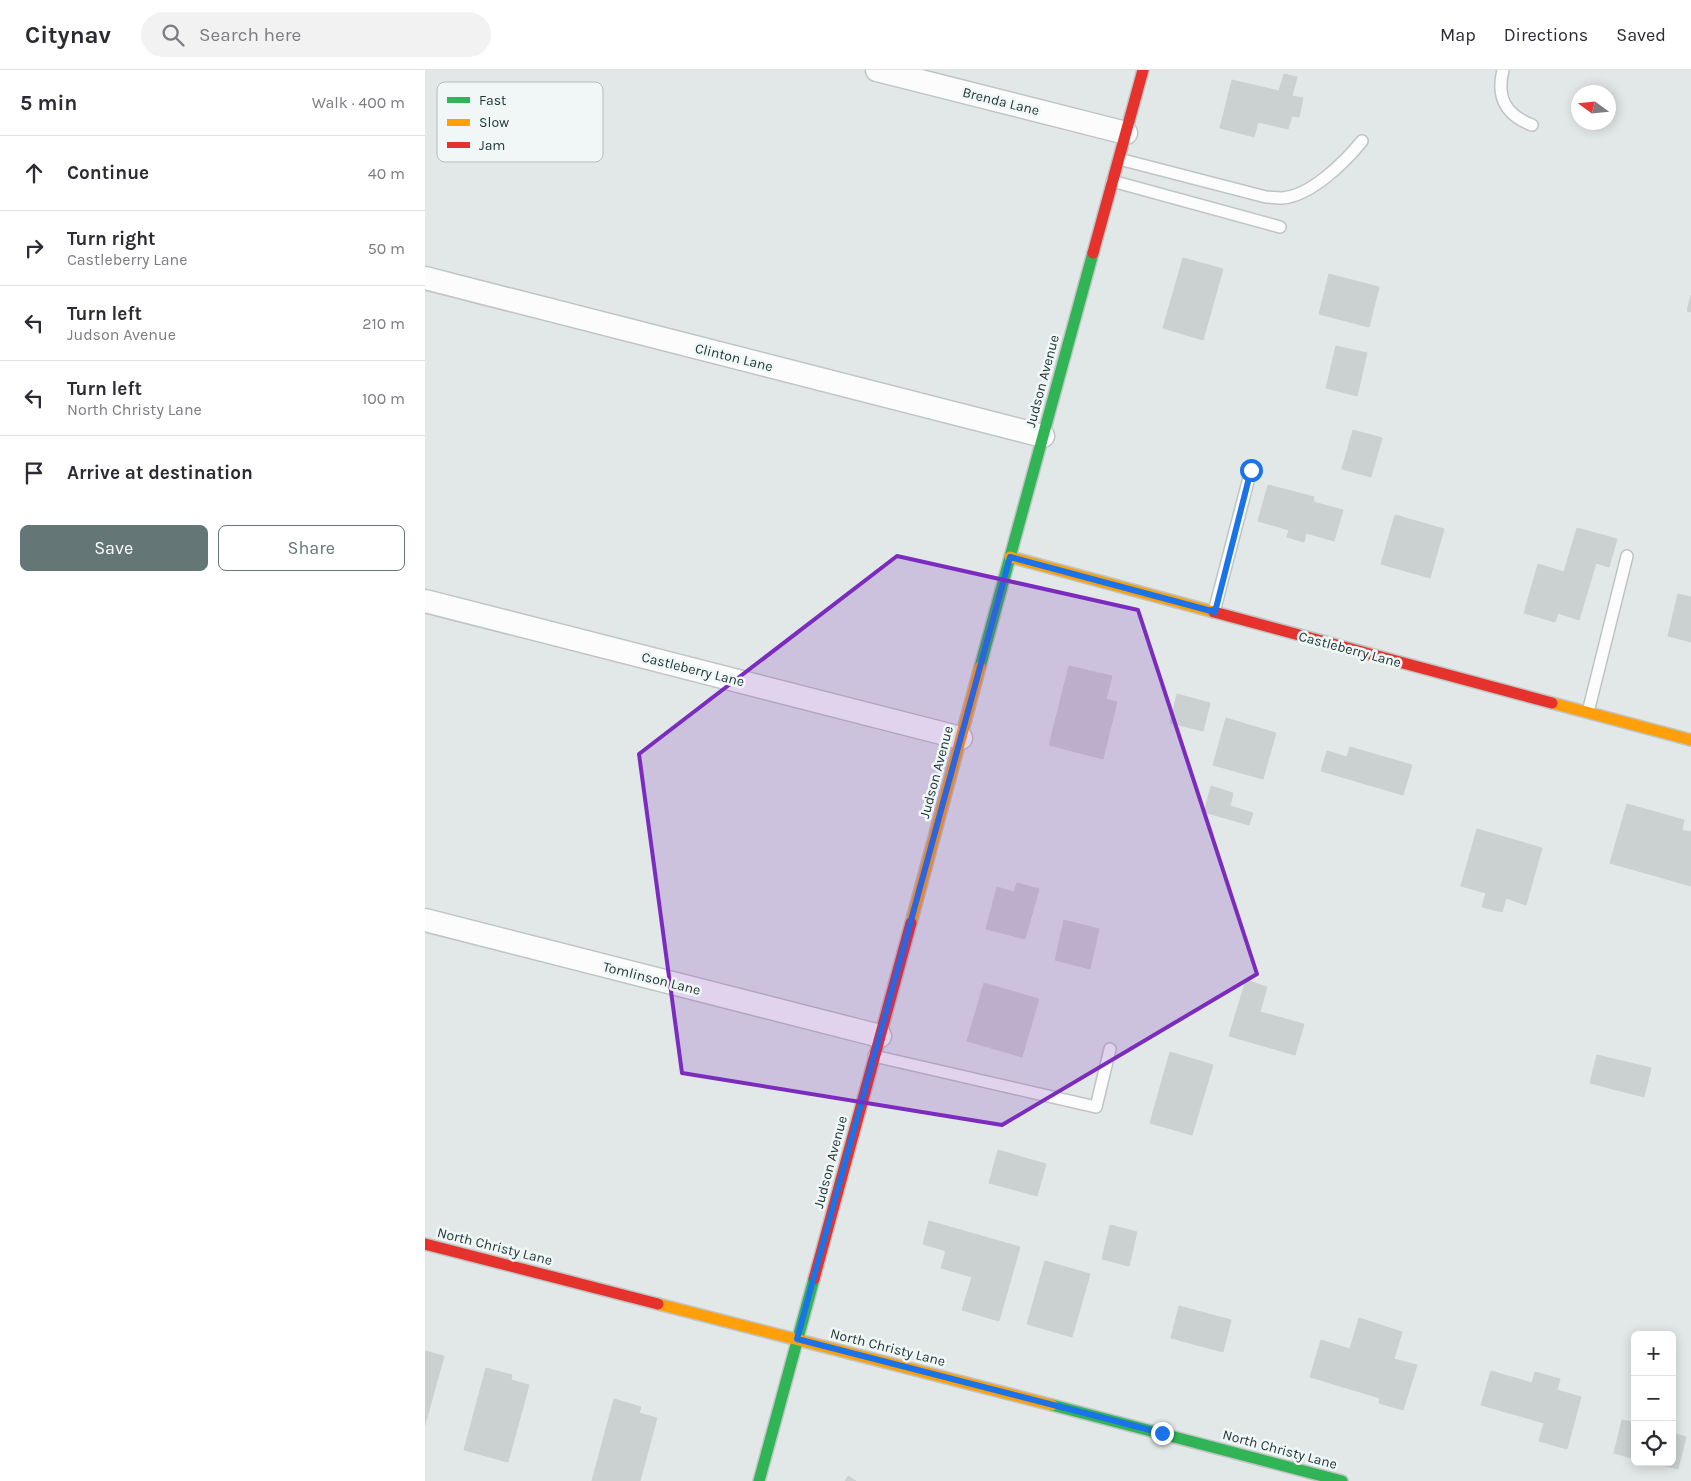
<!DOCTYPE html>
<html lang="en">
<head>
<meta charset="utf-8">
<style>
  body { margin:0; font-family:Karla,sans-serif; background:#f2f2f3; color:#2b2b33 }
  .controls { position:absolute; right:15px; bottom:15px; display:grid; overflow:hidden; border-radius:8px; box-shadow:0 2px 12px #0003 }
  .controls button { width:45px; height:45px; display:grid; place-items:center; padding:0; border:0; border-bottom:1px solid #e1e1e2; background:#fff; color:#2b2b33; font:25px sans-serif }
  .compass { position:absolute; left:1146px; top:15px; width:45px; height:45px; border-radius:50%; background:#fff; box-shadow:0 2px 12px #0003; rotate:285deg }
  .stop { position:absolute; width:15px; height:15px; margin:-11px; border:4px solid #1a73e8; border-radius:50%; background:#fff }
  .stop.end { background:#1a73e8; border-color:#fff; box-shadow:0 1px 5px #0008 }
  .list { margin:0; padding:0; list-style:none }
  h2 { display:flex; justify-content:space-between; align-items:center; height:65px; margin:0; padding:0 20px; font-size:21px }
  h2 small { font-size:16px; font-weight:400; color:#7c7c81 }
  .list li { display:grid; grid-template-columns:32px 1fr auto; gap:15px; align-items:center; box-sizing:border-box; height:75px; padding:0 20px; border-top:1px solid #e1e1e2 }
  .list b { display:block; font-size:19px; white-space:nowrap }
  .list p { margin:0; font-size:16px; white-space:nowrap; color:#7c7c81 }
  .list em { font-size:16px; font-style:normal; color:#7c7c81 }
  .actions { display:flex; gap:10px; padding:15px 20px }
  .actions a { flex:1; padding:11px 0; border:1px solid #657676; border-radius:8px; text-align:center; font-size:18px; color:#657676 }
  .actions .main { background:#657676; color:#fff }
  .icon { flex:none; width:28px; height:28px; fill:none; stroke:currentColor; stroke-width:2; stroke-linecap:round; stroke-linejoin:round }
  .map { position:relative; flex:none; width:1266px; height:1411px; overflow:hidden }
  header { display:flex; align-items:center; gap:30px; box-sizing:border-box; height:70px; padding:0 25px; background:#fff; border-bottom:1px solid #e1e1e2 }
  header strong { font-size:24px }
  nav { display:flex; gap:28px; margin-inline-start:auto; font-size:18px }
  .search { width:350px; height:45px; background:#f2f2f3; display:flex; align-items:center; gap:12px; box-sizing:border-box; padding:0 18px; border-radius:28px; color:#7c7c81; font-size:19px }
  main { display:flex }
  aside { flex:1; background:#fff }
  .map>svg:first-child { display:block }
</style>
</head>
<body>
<header>
<strong>Citynav</strong>
<div class="search"><svg class="icon" aria-label="search" viewBox="0 0 24 24"><circle cx="10" cy="10" r="6"/><path d="M15 15l6 6"/></svg>Search here</div>
<nav><a>Map</a><a>Directions</a><a>Saved</a></nav>
</header>
<main>
<aside>
<h2>5 min<small>Walk · 400 m</small></h2>
<ul class="list">
<li><svg class="icon" aria-label="ahead" viewBox="0 0 24 24"><path d="M12 20V5M6 11l6-6 6 6"/></svg><div><b>Continue</b></div><em>40 m</em></li>
<li><svg class="icon" aria-label="right" viewBox="0 0 24 24"><path d="M7 20v-9h11M14 6l5 5-5 5"/></svg><div><b>Turn right</b><p>Castleberry Lane</p></div><em>50 m</em></li>
<li><svg class="icon" aria-label="left" viewBox="0 0 24 24"><path d="M17 20v-9H6M10 6l-5 5 5 5"/></svg><div><b>Turn left</b><p>Judson Avenue</p></div><em>210 m</em></li>
<li><svg class="icon" aria-label="left" viewBox="0 0 24 24"><path d="M17 20v-9H6M10 6l-5 5 5 5"/></svg><div><b>Turn left</b><p>North Christy Lane</p></div><em>100 m</em></li>
<li><svg class="icon" aria-label="arrive" viewBox="0 0 24 24"><path d="M6 21V4h12l-3 4 3 4H6"/></svg><div><b>Arrive at destination</b></div></li>
</ul>
<div class="actions"><a class="main">Save</a><a>Share</a></div>
</aside>
<div class="map">
<svg width="1266" height="1411" viewBox="0 0 1266 1411">
  <rect width="100%" height="100%" fill="#e2e8e7"/>
  <!-- building -->
  <g fill="#cbd0d0" stroke="#cbd1d0">
    <polygon points="859,4 872,7 867,26 878,28 874,47 867,46 863,59 833,52 829,67 795,58 807,10 854,21"/>
    <polygon points="758,188 798,199 778,270 738,258"/>
    <polygon points="904,204 954,217 944,257 894,244"/>
    <polygon points="1266,225 1266,242 1262,241"/>
    <polygon points="911,276 942,283 932,326 901,318"/>
    <polygon points="928,360 957,368 946,407 917,399"/>
    <polygon points="843,415 889,427 888,432 918,440 909,471 881,463 879,472 862,467 864,460 833,451"/>
    <polygon points="970,445 1019,459 1005,508 956,494"/>
    <polygon points="1152,458 1192,469 1184,497 1171,493 1154,550 1133,543 1130,552 1099,543 1113,494 1139,502"/>
    <polygon points="1253,524 1266,527 1266,572 1243,566"/>
    <polygon points="644,596 687,606 681,629 692,632 678,689 624,675"/>
    <polygon points="752,624 785,633 778,661 745,653"/>
    <polygon points="801,648 851,663 838,709 788,695"/>
    <polygon points="925,677 987,695 978,725 896,701 902,681 922,687"/>
    <polygon points="786,716 808,723 805,736 828,743 824,755 779,742"/>
    <polygon points="1202,734 1259,750 1257,760 1266,762 1266,816 1185,793"/>
    <polygon points="1052,759 1117,778 1101,835 1081,828 1077,842 1057,837 1061,823 1036,816"/>
    <polygon points="592,813 614,819 600,869 561,859 572,817 589,822"/>
    <polygon points="639,850 674,859 665,899 630,890"/>
    <polygon points="821,910 842,917 835,942 879,954 870,985 804,966"/>
    <polygon points="559,913 614,929 597,987 542,971"/>
    <polygon points="745,982 788,995 767,1065 725,1053"/>
    <polygon points="1172,985 1226,998 1219,1027 1165,1013"/>
    <polygon points="573,1080 621,1094 612,1126 564,1113"/>
    <polygon points="504,1151 595,1177 574,1251 537,1240 547,1207 516,1198 521,1181 498,1174"/>
    <polygon points="685,1155 712,1162 704,1196 677,1189"/>
    <polygon points="620,1191 665,1204 647,1267 602,1254"/>
    <polygon points="754,1236 806,1250 798,1282 746,1268"/>
    <polygon points="934,1248 977,1262 969,1289 992,1295 978,1340 954,1333 955,1328 885,1307 896,1270 925,1279"/>
    <polygon points="0,1281 19,1286 0,1355"/>
    <polygon points="61,1298 87,1305 86,1310 104,1315 83,1392 39,1380"/>
    <polygon points="1066,1301 1107,1313 1110,1302 1135,1309 1132,1320 1156,1327 1142,1379 1114,1371 1119,1353 1056,1335"/>
    <polygon points="189,1329 216,1337 214,1343 232,1348 215,1411 167,1411"/>
    <polygon points="1197,1350 1210,1353 1210,1389 1189,1383"/>
    <polygon points="1247,1363 1261,1367 1253,1399 1224,1392 1247,1392"/>
    <polygon points="423,1406 431,1411 420,1411"/>
  </g>
  <g fill="none" stroke-linecap="round" stroke-linejoin="round">
    <defs>
      <g id="lane">
        <path d="M1078,0C1071,28 1081,45 1107,55"/>
        <path d="M694,89L841,127C846,127 852,128 857,128C886,126 920,92 937,71"/>
        <polyline points="687,111 855,157"/>
        <polyline points="789,542 826,400"/>
        <polyline points="1163,642 1202,486"/>
        <polyline points="449,986 671,1037 685,979"/>
      </g>
      <g id="street">
        <polyline points="452,0 701,63"/>
        <polyline points="0,208 618,366"/>
        <polyline points="0,531 536,668"/>
        <polyline points="0,850 455,966"/>
      </g>
      <g id="fast">
        <polyline points="555,597 668,183"/>
        <polyline points="627,1335 917,1411"/>
        <polyline points="334,1411 389,1209"/>
      </g>
      <g id="slow">
        <polyline points="585,487 789,542"/>
        <polyline points="1127,633 1266,670"/>
        <polyline points="486,853 555,597"/>
        <polyline points="233,1234 627,1335"/>
      </g>
      <g id="jam">
        <polyline points="668,183 718,0"/>
        <polyline points="789,542 1127,633"/>
        <polyline points="0,1174 233,1234"/>
        <polyline points="389,1209 486,853"/>
      </g>
    </defs>
    <!-- lane casing -->
    <use href="#lane" stroke="#bfc4c4" stroke-width="14"/>
    <!-- street casing -->
    <use href="#street" stroke="#bfc4c4" stroke-width="25"/>
    <!-- fast casing -->
    <use href="#fast" stroke="#bfc5c4" stroke-width="14"/>
    <!-- slow casing -->
    <use href="#slow" stroke="#bfc5c4" stroke-width="14"/>
    <!-- jam casing -->
    <use href="#jam" stroke="#bfc5c4" stroke-width="14"/>
    <!-- lane -->
    <use href="#lane" stroke="#fbfcfb" stroke-width="11"/>
    <!-- street -->
    <use href="#street" stroke="#fbfcfb" stroke-width="22"/>
    <!-- fast -->
    <use href="#fast" stroke="#30b455" stroke-width="11"/>
    <!-- slow -->
    <use href="#slow" stroke="#ff9f0a" stroke-width="11"/>
    <!-- jam -->
    <use href="#jam" stroke="#e5322d" stroke-width="11"/>
  </g>
  <g fill="none" stroke-linecap="round" stroke-linejoin="round">
    <!-- route -->
    <polyline stroke="#1a73e8" stroke-width="6" points="737,1363 372,1269 585,487 790,542 826,400"/>
  </g>
  <!-- marked area -->
  <path fill="#7b2cbf" fill-opacity="0.2" stroke="#7b2cbf" stroke-width="4" stroke-linejoin="round" d="M472,486L713,540L832,904L577,1055L257,1003L214,684Z"/>
  <g text-anchor="middle" stroke-width="5" stroke-linejoin="round" paint-order="stroke">
    <!-- street labels -->
    <g font-size="14" fill="#223939" stroke="#f0f7f6">
      <text transform="translate(576 31) rotate(14)" y="5">Brenda Lane</text>
      <text transform="translate(309 287) rotate(14)" y="5">Clinton Lane</text>
      <text transform="translate(617 311) rotate(-75)" y="5">Judson Avenue</text>
      <text transform="translate(925 579) rotate(15)" y="5">Castleberry Lane</text>
      <text transform="translate(268 599) rotate(14)" y="5">Castleberry Lane</text>
      <text transform="translate(511 702) rotate(-75)" y="5">Judson Avenue</text>
      <text transform="translate(227 908) rotate(14)" y="5">Tomlinson Lane</text>
      <text transform="translate(405 1092) rotate(-75)" y="5">Judson Avenue</text>
      <text transform="translate(70 1176) rotate(14)" y="5">North Christy Lane</text>
      <text transform="translate(463 1277) rotate(14)" y="5">North Christy Lane</text>
      <text transform="translate(855 1379) rotate(15)" y="5">North Christy Lane</text>
    </g>
  </g>
  <!-- legend -->
  <rect x="12" y="12" width="166" height="80" rx="8" fill="#f0f7f6" stroke="#b2bebd" stroke-width="1"/>
  <rect x="22" y="27" width="23" height="6" fill="#30b455"/>
  <rect x="22" y="49" width="23" height="7" fill="#ff9f0a"/>
  <rect x="22" y="72" width="23" height="6" fill="#e5322d"/>
  <g font-size="14" fill="#223939">
    <text x="54" y="35">Fast</text>
    <text x="54" y="57">Slow</text>
    <text x="54" y="80">Jam</text>
  </g>
</svg>
<div class="controls">
<button>+</button>
<button>−</button>
<button><svg class="icon" aria-label="locate" viewBox="0 0 24 24"><circle cx="12" cy="12" r="6"/><path d="M12 2v4M12 18v4M2 12h4M18 12h4"/></svg></button>
</div>
<svg class="compass" viewBox="-18 -18 36 36"><path d="M0-13l5 13h-10z" fill="#e53935"/><path d="M0 13l5-13h-10z" fill="#7c7c81"/></svg>
<div class="stop" style="left:826px;top:400px"></div>
<div class="stop end" style="left:737px;top:1363px"></div>
</div>
</main>
</body>
</html>
